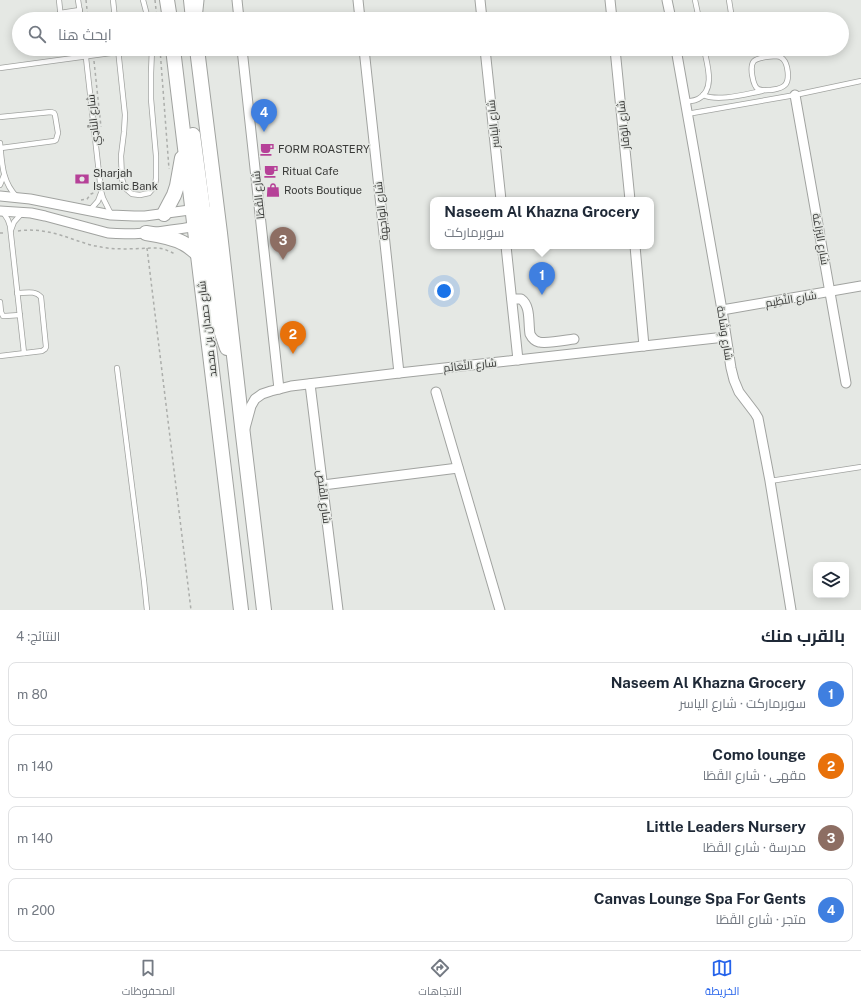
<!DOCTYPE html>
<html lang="ar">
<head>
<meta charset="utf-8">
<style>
  body { margin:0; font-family:"Public Sans",Cairo,sans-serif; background:#f2f2f3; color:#1f2937; direction:rtl }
  .controls { position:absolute; right:12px; bottom:12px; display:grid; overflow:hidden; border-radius:8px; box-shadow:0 2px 10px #0003 }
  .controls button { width:36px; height:36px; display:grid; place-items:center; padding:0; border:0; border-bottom:1px solid #e0e1e3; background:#fff; color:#1f2937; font:20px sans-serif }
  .you { position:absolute; left:444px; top:291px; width:14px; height:14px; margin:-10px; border:3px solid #fff; border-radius:50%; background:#1a73e8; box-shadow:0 0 0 6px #1a73e833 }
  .badge { display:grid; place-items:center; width:26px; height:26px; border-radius:50%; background:#2563eb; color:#fff; font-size:13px; font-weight:700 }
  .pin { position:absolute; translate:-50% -33px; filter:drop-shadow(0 1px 2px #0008) }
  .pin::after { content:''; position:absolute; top:21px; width:14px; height:12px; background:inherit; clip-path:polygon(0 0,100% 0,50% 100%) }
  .popup { position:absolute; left:430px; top:197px; width:224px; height:52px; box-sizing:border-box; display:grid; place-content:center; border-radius:8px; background:#fff; filter:drop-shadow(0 1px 3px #0005); font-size:13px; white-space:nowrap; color:#747a83 }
  .popup b { font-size:15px; color:#1f2937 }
  .popup::after { content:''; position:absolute; left:50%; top:100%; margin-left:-8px; border:8px solid transparent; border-top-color:#fff }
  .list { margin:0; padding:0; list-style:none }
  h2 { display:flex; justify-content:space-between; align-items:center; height:52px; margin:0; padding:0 16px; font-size:17px }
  h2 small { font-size:13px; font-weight:400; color:#747a83 }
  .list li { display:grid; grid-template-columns:26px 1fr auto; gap:12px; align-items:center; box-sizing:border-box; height:64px; margin:0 8px 8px; padding:0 8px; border:1px solid #e0e1e3; border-radius:8px }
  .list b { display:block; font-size:15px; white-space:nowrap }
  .list p { margin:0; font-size:13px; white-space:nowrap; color:#747a83 }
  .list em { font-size:13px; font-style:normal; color:#747a83 }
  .icon { flex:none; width:22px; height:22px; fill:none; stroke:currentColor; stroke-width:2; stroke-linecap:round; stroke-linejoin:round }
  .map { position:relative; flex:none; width:861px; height:610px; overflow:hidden; direction:ltr }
  .search { position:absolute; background:#fff; box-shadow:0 2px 10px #0003; left:12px; right:12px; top:12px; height:44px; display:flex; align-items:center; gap:10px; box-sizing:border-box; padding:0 14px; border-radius:22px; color:#747a83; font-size:15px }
  .sheet { height:340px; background:#fff }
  nav { display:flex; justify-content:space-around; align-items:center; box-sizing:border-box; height:56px; border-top:1px solid #e0e1e3; background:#fff; font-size:11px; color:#747a83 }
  nav a { display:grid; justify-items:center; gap:2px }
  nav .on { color:#2563eb }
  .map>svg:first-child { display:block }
</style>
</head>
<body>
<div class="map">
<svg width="861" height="610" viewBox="0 0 861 610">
  <rect width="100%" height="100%" fill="#e5e8e4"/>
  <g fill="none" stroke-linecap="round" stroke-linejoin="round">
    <defs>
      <g id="lane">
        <polyline points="59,0 61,19"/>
        <polyline points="78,0 81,19"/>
        <polyline points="113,0 115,19"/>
        <polyline points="143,0 148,19"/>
        <polyline points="695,0 699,19"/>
        <polyline points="729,0 732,19"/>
        <polyline points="60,13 80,10"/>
        <polyline points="85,49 101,191 103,198 111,214"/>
        <polyline points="118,49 125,115 124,132 121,156 122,179 125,188 132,194 140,195 149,193 155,186 156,178 156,156 151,99 151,73 152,49"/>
        <path d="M775,56C778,56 781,57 783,59C788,64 790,80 785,85C781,89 776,89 771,90C767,90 762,91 758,89C753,86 749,66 754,61C758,57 769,57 775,56Z"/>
        <polyline points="0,68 118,52"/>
        <path d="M703,95C718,102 746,94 762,91"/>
        <path d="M685,102C690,101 694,101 698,99C716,90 707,64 704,49"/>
        <polyline points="687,114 795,95 861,81"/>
        <polyline points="0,117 51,112 54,113 55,115 58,133 56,140 54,141 1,148"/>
        <path d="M0,143C2,163 2,182 17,197"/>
        <polyline points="0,185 4,175"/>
        <polyline points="90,210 98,201 101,193"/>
        <polyline points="3,212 8,220 10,226 24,353"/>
        <polyline points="11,230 14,222 22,213"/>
        <polyline points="0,302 1,312 3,316 5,316 20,315"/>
        <path d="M0,356L42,351L45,349L46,347L41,297C35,290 26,293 17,293"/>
        <polyline points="117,368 144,581 147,610"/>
        <polyline points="770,481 861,467"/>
      </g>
      <g id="street">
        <polyline points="237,0 239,19"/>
        <polyline points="358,0 360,19"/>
        <polyline points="480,0 482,19"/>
        <polyline points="610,0 612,19"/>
        <polyline points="667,0 671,19"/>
        <polyline points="197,19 199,0"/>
        <polyline points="242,49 279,389"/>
        <polyline points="364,49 399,373"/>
        <polyline points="485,49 501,200"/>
        <polyline points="615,49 630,200"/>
        <polyline points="676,49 722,310 731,368 734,380 739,392 755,413 758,418 770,481 791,610"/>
        <polyline points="795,95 846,383"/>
        <polyline points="0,196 30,199 111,215 134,216 145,216 197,209"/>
        <path d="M0,211L31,213L45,216L108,233C138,236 169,230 200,226"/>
        <polyline points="506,246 518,360"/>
        <polyline points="635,246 644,346"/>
        <path d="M512,299H521C531,306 528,322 530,334C532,338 534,341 539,342C547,344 566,340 574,339"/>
        <polyline points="722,310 861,286"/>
        <polyline points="310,384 338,610"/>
        <polyline points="436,392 500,610"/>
        <polyline points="245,428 251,406 255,399 262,394 271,391 291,386 399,373 725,337"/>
        <polyline points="323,485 458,468"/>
      </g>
      <g id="primary">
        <polyline points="167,0 170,19"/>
        <polyline points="191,0 193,19"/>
        <polyline points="173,49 241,610"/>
        <polyline points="197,49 220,233 243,435 264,610"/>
        <polyline points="193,135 203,209 205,213 211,219"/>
        <path d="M192,210C199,211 203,214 206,220L219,319L221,330L227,348"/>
        <polyline points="164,214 174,195 177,186 182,158"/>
        <path d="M146,233C159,235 172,237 183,243C189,246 193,250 198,254"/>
      </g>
    </defs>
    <!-- lane casing -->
    <use href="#lane" stroke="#a1a3a0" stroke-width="6"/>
    <!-- street casing -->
    <use href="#street" stroke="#a1a3a0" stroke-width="11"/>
    <!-- primary casing -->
    <use href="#primary" stroke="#a1a3a0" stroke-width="16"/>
    <!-- path -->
    <g stroke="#acaeab" stroke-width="1.5" stroke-dasharray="3 3" stroke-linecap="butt">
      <polyline points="86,0 88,19"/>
      <polyline points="155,0 157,19"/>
      <polyline points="160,49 169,169"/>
      <polyline points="94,61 101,127"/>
      <polyline points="81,200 87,199 91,194 96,192"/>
      <path d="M18,231C38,228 56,233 75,240C82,242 89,245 96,246C116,251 138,248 158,248L164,249L173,253L174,251"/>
      <polyline points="0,233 4,233"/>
      <polyline points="147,248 191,610"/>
    </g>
    <!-- lane -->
    <use href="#lane" stroke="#fff" stroke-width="4.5"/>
    <!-- street -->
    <use href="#street" stroke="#fff" stroke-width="9"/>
    <!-- primary -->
    <use href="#primary" stroke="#fff" stroke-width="14"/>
  </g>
  <!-- icons -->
  <defs>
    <symbol id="cafe-bare" viewBox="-9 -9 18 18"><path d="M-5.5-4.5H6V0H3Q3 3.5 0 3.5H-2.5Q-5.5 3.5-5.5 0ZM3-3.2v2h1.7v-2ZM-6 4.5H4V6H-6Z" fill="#b64198" stroke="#e5e8e4" stroke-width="2.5" paint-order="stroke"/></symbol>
    <symbol id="bank-bare" viewBox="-9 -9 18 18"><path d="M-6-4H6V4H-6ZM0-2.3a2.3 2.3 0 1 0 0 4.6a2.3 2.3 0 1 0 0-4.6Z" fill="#b64198" stroke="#e5e8e4" stroke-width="2.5" paint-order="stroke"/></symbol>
    <symbol id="shop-bare" viewBox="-9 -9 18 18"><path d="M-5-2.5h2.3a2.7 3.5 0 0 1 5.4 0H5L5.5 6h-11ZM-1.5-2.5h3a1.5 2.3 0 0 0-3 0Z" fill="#b64198" stroke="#e5e8e4" stroke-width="2.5" paint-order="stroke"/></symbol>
  </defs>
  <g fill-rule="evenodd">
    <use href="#cafe-bare" x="257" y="139" width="20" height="20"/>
    <use href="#cafe-bare" x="261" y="161" width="20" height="20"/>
    <use href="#bank-bare" x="72" y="169" width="20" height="20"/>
    <use href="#shop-bare" x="263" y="180" width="20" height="20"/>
  </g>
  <g text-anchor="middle" stroke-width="3" stroke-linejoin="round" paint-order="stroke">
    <!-- street labels -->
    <g font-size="11" fill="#393a38" stroke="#e5e8e4">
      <text transform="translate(93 120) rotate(-96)" y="4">شارع النَّادِي</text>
      <text transform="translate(493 124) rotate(-96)" y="4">شارع الياسر</text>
      <text transform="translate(623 125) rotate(-96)" y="4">شارع الوَقار</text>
      <text transform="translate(258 195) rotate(-96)" y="4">شارع القَطَا</text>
      <text transform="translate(381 211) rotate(-96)" y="4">شارع الواجهة</text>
      <text transform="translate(821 239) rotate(80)" y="4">شارع البَرَاعَة</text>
      <text transform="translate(791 299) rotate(-9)" y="4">شارع النَّظِيم</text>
      <text transform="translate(207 329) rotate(-97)" y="4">شارع حمدان بن محمد</text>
      <text transform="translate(725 333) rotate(81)" y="4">شارع وِشَاحَة</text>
      <text transform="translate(470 365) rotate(-6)" y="4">شارع النَّعَائِم</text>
      <text transform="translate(324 497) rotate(83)" y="4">شارع القَنَص</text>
    </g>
    <!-- poi labels -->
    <g font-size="11" fill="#393a38" stroke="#e5e8e4" text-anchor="start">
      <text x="278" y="153">FORM ROASTERY</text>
      <text x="282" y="175">Ritual Cafe</text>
      <text x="93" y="177">Sharjah<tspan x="93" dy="13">Islamic Bank</tspan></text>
      <text x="284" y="194">Roots Boutique</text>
    </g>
  </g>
</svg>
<div class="controls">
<button><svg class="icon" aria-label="layers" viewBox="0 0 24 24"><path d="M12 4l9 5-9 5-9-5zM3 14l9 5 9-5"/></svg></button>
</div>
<div class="you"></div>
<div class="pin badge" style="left:542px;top:295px;background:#3f7fe0">1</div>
<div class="popup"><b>Naseem Al Khazna Grocery</b>سوبرماركت</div>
<div class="pin badge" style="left:293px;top:354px;background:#e8710a">2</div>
<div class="pin badge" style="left:283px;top:260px;background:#8d6e63">3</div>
<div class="pin badge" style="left:264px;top:132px;background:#3f7fe0">4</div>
<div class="search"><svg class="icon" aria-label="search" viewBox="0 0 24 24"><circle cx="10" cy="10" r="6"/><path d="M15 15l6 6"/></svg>ابحث هنا</div>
</div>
<section class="sheet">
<h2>بالقرب منك<small>النتائج: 4</small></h2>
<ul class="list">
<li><span class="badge" style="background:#3f7fe0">1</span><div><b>Naseem Al Khazna Grocery</b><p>سوبرماركت · شارع الياسر</p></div><em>80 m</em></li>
<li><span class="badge" style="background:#e8710a">2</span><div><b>Como lounge</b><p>مقهى · شارع القَطَا</p></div><em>140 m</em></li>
<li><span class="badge" style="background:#8d6e63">3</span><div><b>Little Leaders Nursery</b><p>مدرسة · شارع القَطَا</p></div><em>140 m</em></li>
<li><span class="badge" style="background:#3f7fe0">4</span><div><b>Canvas Lounge Spa For Gents</b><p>متجر · شارع القَطَا</p></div><em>200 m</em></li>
</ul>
</section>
<nav>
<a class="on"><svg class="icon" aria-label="map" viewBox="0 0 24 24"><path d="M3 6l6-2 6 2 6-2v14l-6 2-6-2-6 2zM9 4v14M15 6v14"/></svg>الخريطة</a>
<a><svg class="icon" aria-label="directions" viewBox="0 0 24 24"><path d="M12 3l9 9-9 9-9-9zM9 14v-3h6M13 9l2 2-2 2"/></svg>الاتجاهات</a>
<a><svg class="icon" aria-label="saved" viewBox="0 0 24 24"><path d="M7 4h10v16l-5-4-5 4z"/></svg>المحفوظات</a>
</nav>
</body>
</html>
